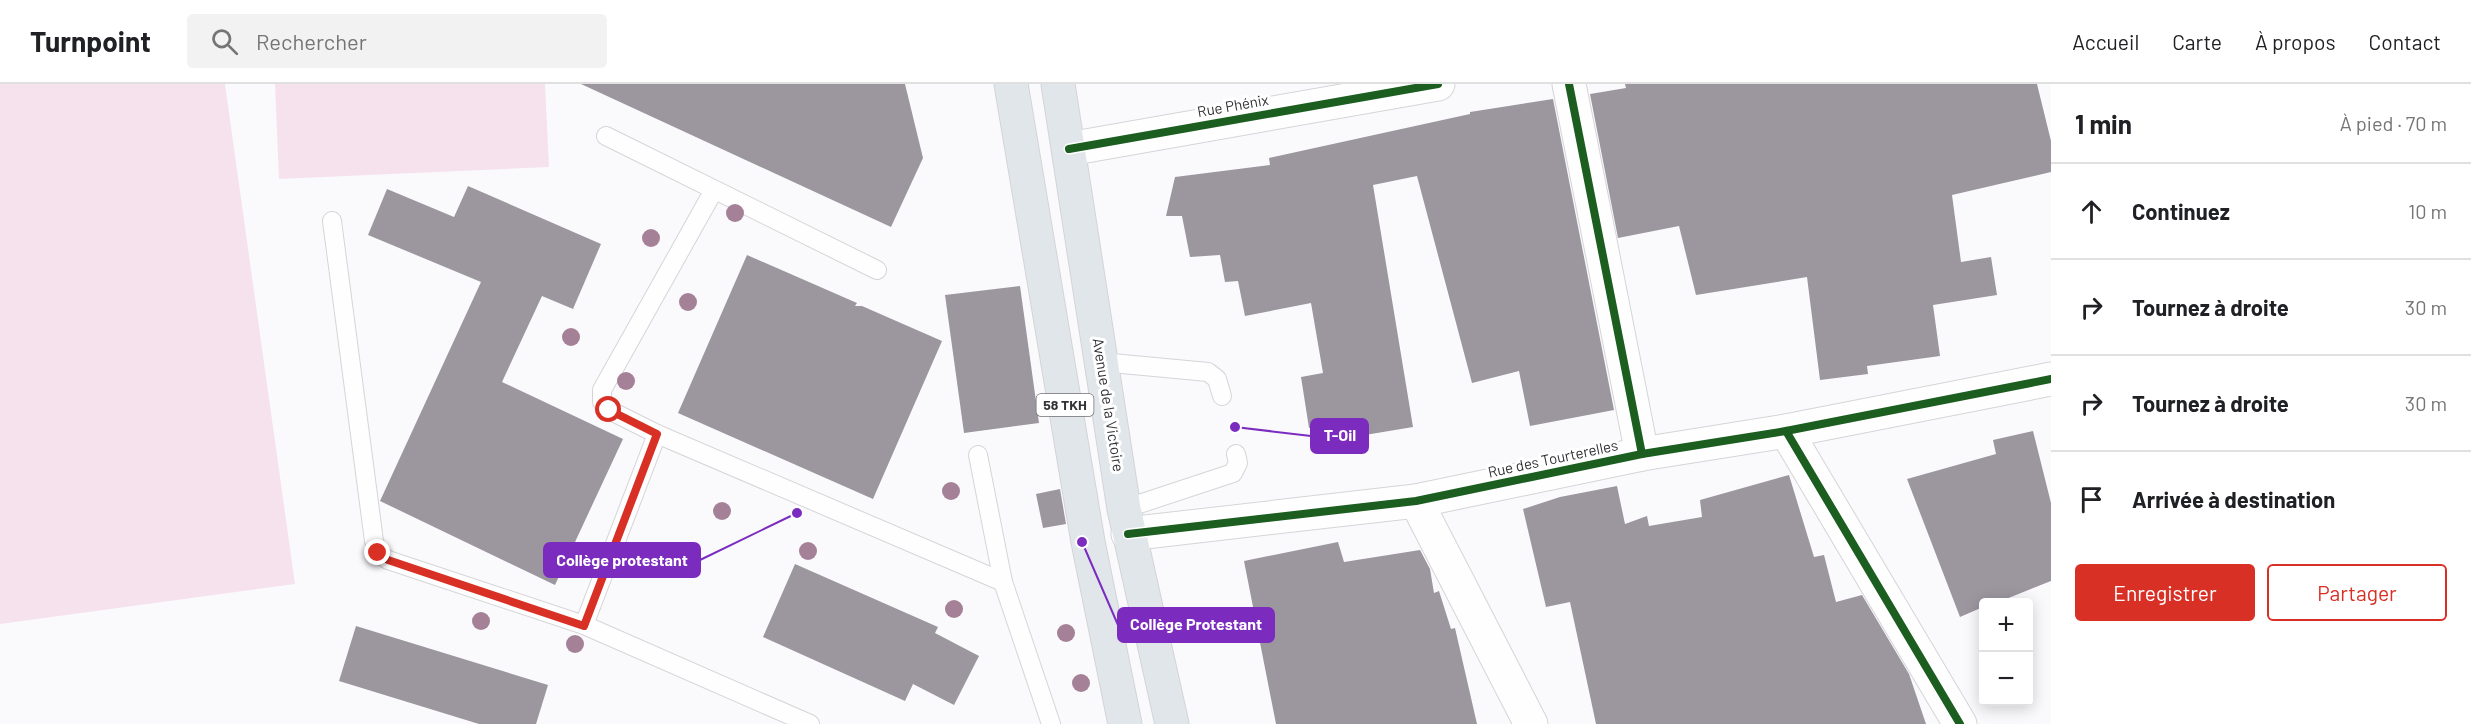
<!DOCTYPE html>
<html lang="fr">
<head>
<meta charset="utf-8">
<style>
  body { margin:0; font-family:Barlow,sans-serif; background:#f2f2f2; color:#202124 }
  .controls { position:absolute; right:18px; bottom:18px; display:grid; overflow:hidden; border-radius:6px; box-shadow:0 3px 15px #0003 }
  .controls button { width:54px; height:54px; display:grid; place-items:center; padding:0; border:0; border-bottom:2px solid #e0e0e0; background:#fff; color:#202124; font:30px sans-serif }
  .stop { position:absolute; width:18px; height:18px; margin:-14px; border:4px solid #d93025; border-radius:50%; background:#fff }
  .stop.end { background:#d93025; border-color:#fff; box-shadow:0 2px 6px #0008 }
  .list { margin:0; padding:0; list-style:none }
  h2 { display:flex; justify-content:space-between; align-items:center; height:78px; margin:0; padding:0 24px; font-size:26px }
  h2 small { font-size:20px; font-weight:400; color:#757577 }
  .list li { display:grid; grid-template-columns:39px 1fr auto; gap:18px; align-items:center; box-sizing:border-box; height:96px; padding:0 24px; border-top:2px solid #e0e0e0 }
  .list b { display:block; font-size:22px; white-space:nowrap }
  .list em { font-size:20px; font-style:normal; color:#757577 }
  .actions { display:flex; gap:12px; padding:18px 24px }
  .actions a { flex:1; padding:14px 0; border:2px solid #d93025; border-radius:6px; text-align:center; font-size:21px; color:#d93025 }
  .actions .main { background:#d93025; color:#fff }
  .icon { flex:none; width:33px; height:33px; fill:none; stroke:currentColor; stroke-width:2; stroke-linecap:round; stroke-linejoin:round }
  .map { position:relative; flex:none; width:2051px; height:640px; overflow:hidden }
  header { display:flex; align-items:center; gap:36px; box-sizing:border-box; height:84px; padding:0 30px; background:#fff; border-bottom:2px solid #e0e0e0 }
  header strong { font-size:28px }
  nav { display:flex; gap:33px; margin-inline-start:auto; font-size:21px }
  .search { width:420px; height:54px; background:#f2f2f2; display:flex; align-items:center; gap:15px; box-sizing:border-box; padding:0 21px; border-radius:6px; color:#757577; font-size:22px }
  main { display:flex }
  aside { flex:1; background:#fff }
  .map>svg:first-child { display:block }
</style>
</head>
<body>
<header>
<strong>Turnpoint</strong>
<div class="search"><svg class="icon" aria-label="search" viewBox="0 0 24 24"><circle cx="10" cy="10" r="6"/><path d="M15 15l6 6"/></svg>Rechercher</div>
<nav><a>Accueil</a><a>Carte</a><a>À propos</a><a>Contact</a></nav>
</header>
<main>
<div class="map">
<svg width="2051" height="640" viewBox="0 0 2051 640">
  <rect width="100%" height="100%" fill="#fafafd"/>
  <!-- green -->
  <g fill="#f6e2ed">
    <polygon points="0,0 225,0 295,500 0,540"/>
    <polygon points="275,0 545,0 549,83 279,95"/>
  </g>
  <!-- building -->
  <g fill="#9c969f">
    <polygon points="581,0 905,0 923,74 891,143"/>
    <polygon points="1625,0 2037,0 2051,57 2051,88 1952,111 1961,178 1991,173 1997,211 1933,221 1940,272 1867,282 1868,290 1820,296 1807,193 1696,211 1679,142 1618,154 1590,10 1626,4"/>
    <polygon points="1553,15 1614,326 1530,342 1519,287 1472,299 1417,92 1373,101 1413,343 1335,356 1333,340 1309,344 1301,293 1323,289 1311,219 1245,232 1238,197 1225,198 1220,171 1190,173 1182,132 1166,132 1175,93 1270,81 1269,74 1470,30 1470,28"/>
    <polygon points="468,102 601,160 573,225 542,212 502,298 623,355 555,501 380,417 481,198 368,151 387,105 454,133"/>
    <polygon points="747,171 857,219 855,222 862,222 942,257 873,415 678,329"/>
    <polygon points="1020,202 1039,339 964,349 945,211"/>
    <polygon points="2033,347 2051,419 2051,497 1996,519 1983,519 1983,523 1960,533 1907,395 1996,370 1993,356"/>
    <polygon points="1789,391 1814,473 1824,471 1836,518 1862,511 1909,590 1926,640 1596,640 1570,518 1546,523 1523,425 1560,413 1617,402 1625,440 1647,432 1649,442 1702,433 1700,416"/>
    <polygon points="1060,405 1066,440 1043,444 1036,410"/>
    <polygon points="1338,458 1344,478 1420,466 1430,485 1434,509 1439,507 1451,545 1455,544 1477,640 1276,640 1244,477"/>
    <polygon points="795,480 938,543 935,549 979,572 954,621 913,600 905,617 763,553"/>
    <polygon points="356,542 548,601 536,640 479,640 339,597"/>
  </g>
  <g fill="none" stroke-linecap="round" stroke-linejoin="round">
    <defs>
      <g id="service">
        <polyline points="606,52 877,186"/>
        <polyline points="714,106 602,306 602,318 609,326 657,350 1003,498"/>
        <polyline points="332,137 374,457 378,469 388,476 584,541 810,640"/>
        <polyline points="1101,278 1208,288 1217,295 1222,312"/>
        <polyline points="978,371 1003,498 1051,640"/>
        <polyline points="1124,425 1233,389 1238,379 1236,370"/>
        <polyline points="584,541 657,350"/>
      </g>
      <g id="minor">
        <polyline points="1569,0 1642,370"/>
        <polyline points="1069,65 1438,0"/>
        <polyline points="1786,347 1960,640"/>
        <polyline points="1416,417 1531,640"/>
        <polyline points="1128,450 1416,417 1642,370 1786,347 2051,295"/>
      </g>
      <g id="trunk">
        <polyline points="1011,0 1088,458 1125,640"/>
        <polyline points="1058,0 1124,425 1172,640"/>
      </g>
    </defs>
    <!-- service casing -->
    <use href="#service" stroke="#d5d5d8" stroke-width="20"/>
    <!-- minor casing -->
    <use href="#minor" stroke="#d5d5d8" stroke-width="35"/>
    <!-- trunk casing -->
    <use href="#trunk" stroke="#d4d4d6" stroke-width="35"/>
    <!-- service -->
    <use href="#service" stroke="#fefeff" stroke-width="18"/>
    <!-- minor -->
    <use href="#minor" stroke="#fefeff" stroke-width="33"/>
    <!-- trunk -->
    <use href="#trunk" stroke="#e1e6eb" stroke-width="33"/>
    <defs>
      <g id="cycleway">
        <polyline points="1569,0 1642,370"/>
        <polyline points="1069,65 1438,0"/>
        <polyline points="1786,347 1960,640"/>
        <polyline points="1128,450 1416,417 1642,370 1786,347 2051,295"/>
      </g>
    </defs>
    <!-- cycleway casing -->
    <use href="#cycleway" stroke="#fff" stroke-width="11"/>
    <!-- cycleway -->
    <use href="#cycleway" stroke="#1b5e20" stroke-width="8"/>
  </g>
  <!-- trees -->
  <g fill="#a58197">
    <circle cx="735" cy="129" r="9"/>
    <circle cx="651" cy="154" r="9"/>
    <circle cx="688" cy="218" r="9"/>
    <circle cx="571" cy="253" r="9"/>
    <circle cx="626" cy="297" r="9"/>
    <circle cx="951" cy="407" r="9"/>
    <circle cx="722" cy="427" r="9"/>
    <circle cx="808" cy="467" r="9"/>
    <circle cx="954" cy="525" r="9"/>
    <circle cx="481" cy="537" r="9"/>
    <circle cx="1066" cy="549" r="9"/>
    <circle cx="575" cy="560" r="9"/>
    <circle cx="1081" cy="599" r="9"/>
  </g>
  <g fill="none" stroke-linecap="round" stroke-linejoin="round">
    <!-- route -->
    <polyline stroke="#d93025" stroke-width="8" points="378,469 388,476 584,542 657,350 609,326"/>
  </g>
  <g text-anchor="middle" stroke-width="6" stroke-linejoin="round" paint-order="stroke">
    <!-- shield labels -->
    <rect fill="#fff" stroke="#706f72" stroke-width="1.5" x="1036.5" y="310" width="57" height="22" rx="4.5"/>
    <g font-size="14" font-weight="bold" fill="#323135">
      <text x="1065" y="326">58 TKH</text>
    </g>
    <!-- street labels -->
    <g font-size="15" fill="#323135" stroke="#fff">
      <text transform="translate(1233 22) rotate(-10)" y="5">Rue Phénix</text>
      <text transform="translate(1108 321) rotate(81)" y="5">Avenue de la Victoire</text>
      <text transform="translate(1553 375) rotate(-12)" y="5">Rue des Tourterelles</text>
    </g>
  </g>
  <!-- callouts -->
  <path fill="none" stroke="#7b2cbf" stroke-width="2" d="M1235 343L1311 352M797 429L700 476M1082 458L1118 541"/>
  <g fill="#7b2cbf" stroke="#fff" stroke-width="2">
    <circle cx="1235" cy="343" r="6"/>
    <circle cx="797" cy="429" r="6"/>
    <circle cx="1082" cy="458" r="6"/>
  </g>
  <g fill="#7b2cbf" stroke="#7b2cbf" stroke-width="2">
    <rect x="1311" y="335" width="57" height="34" rx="6"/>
    <rect x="544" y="459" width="156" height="34" rx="6"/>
    <rect x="1118" y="524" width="156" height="34" rx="6"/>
  </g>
  <g font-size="16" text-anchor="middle" font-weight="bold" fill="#fff">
    <text x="1340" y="357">T-Oil</text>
    <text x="622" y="482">Collège protestant</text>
    <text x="1196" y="546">Collège Protestant</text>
  </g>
</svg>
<div class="controls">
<button>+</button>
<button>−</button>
</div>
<div class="stop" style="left:609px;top:326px"></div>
<div class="stop end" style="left:378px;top:469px"></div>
</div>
<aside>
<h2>1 min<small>À pied · 70 m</small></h2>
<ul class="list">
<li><svg class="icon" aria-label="ahead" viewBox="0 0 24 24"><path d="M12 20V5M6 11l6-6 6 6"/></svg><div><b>Continuez</b></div><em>10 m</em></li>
<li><svg class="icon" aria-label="right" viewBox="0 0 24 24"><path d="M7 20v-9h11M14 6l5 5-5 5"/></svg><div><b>Tournez à droite</b></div><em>30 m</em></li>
<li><svg class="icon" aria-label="right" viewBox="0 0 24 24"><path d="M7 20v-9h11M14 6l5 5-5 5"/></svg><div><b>Tournez à droite</b></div><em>30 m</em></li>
<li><svg class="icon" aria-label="arrive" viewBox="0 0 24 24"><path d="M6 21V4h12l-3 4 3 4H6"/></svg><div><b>Arrivée à destination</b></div></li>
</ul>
<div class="actions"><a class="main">Enregistrer</a><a>Partager</a></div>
</aside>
</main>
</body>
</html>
